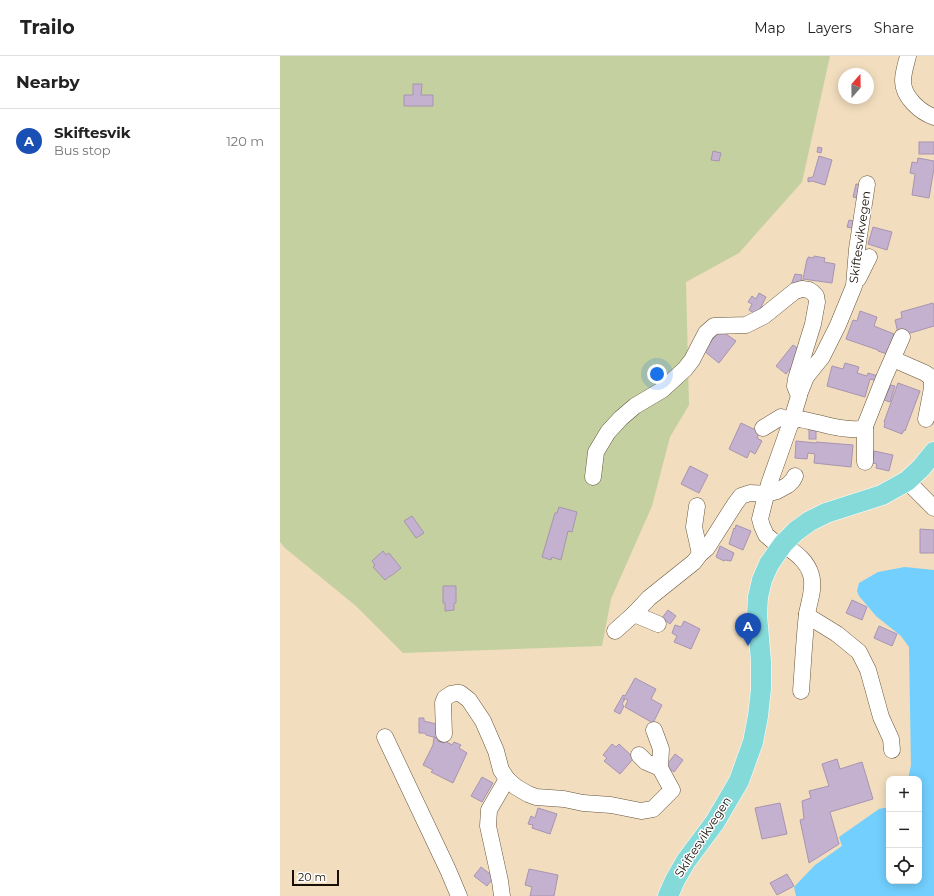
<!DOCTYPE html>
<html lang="en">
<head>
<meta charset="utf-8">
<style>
  body { margin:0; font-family:Montserrat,sans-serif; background:#f2f2f2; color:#222 }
  .controls { position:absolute; right:12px; bottom:12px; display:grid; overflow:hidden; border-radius:8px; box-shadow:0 2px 10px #0003 }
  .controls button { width:36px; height:36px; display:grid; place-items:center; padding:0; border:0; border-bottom:1px solid #e0e0e0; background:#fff; color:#222; font:20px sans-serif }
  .compass { position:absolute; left:558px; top:12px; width:36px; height:36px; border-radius:50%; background:#fff; box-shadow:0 2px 10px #0003; rotate:20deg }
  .scale { position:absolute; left:12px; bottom:10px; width:47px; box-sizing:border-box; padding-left:4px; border:2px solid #171006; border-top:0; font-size:11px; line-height:14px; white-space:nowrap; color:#171006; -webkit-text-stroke:3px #fff; paint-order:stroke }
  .you { position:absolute; left:377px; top:318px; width:14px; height:14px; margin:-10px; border:3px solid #fff; border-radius:50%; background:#1a73e8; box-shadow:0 0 0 6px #1a73e833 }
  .badge { display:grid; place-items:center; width:26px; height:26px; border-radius:50%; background:#817c23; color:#fff; font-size:13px; font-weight:700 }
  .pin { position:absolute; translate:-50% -33px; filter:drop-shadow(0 1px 2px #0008) }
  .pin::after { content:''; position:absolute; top:21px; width:14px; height:12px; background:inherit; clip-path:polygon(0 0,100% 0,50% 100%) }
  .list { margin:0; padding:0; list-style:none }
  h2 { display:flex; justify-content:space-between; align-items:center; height:52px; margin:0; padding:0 16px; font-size:17px }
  h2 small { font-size:13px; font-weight:400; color:#767676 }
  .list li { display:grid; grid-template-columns:26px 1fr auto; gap:12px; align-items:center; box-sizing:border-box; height:64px; padding:0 16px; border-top:1px solid #e0e0e0 }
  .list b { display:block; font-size:15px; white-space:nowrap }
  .list p { margin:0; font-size:13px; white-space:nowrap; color:#767676 }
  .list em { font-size:13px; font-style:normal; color:#767676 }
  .icon { flex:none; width:22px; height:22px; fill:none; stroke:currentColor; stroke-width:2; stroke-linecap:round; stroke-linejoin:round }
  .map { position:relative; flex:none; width:654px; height:840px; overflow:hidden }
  header { display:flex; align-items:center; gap:24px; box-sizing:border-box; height:56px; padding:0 20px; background:#fff; border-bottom:1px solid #e0e0e0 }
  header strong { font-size:19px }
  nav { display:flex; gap:22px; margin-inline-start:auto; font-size:14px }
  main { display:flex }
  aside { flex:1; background:#fff }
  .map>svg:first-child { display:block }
</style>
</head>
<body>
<header>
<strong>Trailo</strong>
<nav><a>Map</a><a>Layers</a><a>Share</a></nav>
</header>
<main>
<aside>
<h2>Nearby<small></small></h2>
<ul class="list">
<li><span class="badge" style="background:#1a4fb4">A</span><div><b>Skiftesvik</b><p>Bus stop</p></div><em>120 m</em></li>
</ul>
</aside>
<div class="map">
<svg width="654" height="840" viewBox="0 0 654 840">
  <rect width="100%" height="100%" fill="#f2ddbe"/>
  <!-- green -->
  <polygon fill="#c4d09f" points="0,0 550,0 522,126 459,197 406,226 409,349 390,381 372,450 331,543 322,590 123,597 76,550 5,492 0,486"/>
  <!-- water -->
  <polygon fill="#72cffe" points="625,511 654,514 654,840 516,840 514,831 535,809 562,790 559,781 599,753 609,751 609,825 639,825 639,723 628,723 631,709 629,591 621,580 596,560 579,540 577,535 579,527 598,516"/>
  <!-- building -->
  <g fill="#c4b1cf" stroke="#a794b1">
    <polygon points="133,28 142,28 141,39 153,39 153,50 124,50 124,39 133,39"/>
    <rect x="639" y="86" width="15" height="12"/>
    <polygon points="538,91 542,92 541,97 537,96"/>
    <polygon points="433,95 441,97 439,105 431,104"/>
    <polygon points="539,100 552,104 545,129 532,125 528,126 528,122 533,121"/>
    <polygon points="638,102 654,105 654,112 649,142 632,139 635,118 630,117 632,106 637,107"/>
    <polygon points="576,128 584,129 581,143 573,141"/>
    <polygon points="569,164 574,165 572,172 567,171"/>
    <polygon points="593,171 612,176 607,194 588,188"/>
    <polygon points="534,200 545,202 544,206 555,208 552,227 523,223 527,203 528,203 528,201 534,202"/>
    <polygon points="515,218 522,219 521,224 523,224 522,230 511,229"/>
    <polygon points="479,237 486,241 477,259 469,254 472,248 468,246 472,240 476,243"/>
    <polygon points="653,247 654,250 654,270 627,278 618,277 615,264 622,262 621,256"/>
    <polygon points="580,255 597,261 594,270 614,278 607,298 598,295 598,294 566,283 573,264 577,265"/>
    <polygon points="440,274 456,285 439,307 424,295"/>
    <polygon points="513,289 523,296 506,318 496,310"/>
    <polygon points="565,307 579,311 577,317 587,320 588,317 598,320 597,325 590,323 585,341 547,330 552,310 563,313"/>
    <polygon points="618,327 640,335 625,375 624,374 622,378 604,371 605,367 604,366"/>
    <polygon points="611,329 615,330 610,346 604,344"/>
    <polygon points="461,367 480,376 477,382 482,385 475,398 470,395 467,402 449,393"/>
    <rect x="529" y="373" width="7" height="10"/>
    <polygon points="516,385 536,387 536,386 573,389 571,411 534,407 535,398 528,397 527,403 515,402"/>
    <polygon points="594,395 613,399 609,415 596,412 597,408 592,407"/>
    <polygon points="410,410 428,419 419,437 401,428"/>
    <polygon points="279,451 297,456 292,476 288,475 281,504 272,501 271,504 262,501 275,457 277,457"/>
    <polygon points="132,460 144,477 136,482 124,465"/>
    <polygon points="456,469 471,475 463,494 449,488 454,472 455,473"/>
    <polygon points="640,473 654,474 654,497 640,497"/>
    <polygon points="440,490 454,497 451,505 445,504 444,505 436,501"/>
    <polygon points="103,495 106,499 109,497 121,512 111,520 110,520 105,524 93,511 95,509 92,505"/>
    <polygon points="163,530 176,530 176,547 174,547 174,554 165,555 165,547 163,547"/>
    <polygon points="572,544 587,551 582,564 566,557"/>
    <polygon points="388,554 396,560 390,568 382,562"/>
    <polygon points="404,565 420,573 411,593 394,586 397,580 392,577 395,569 401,571"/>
    <polygon points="599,570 617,578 612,590 594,582"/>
    <polygon points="355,622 376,633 371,643 382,649 373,667 345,651 348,644 344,642 343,643 345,643 342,648 344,650 340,658 334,655 343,639 345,640"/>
    <polygon points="139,662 144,662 144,665 160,669 157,682 146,679 145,677 139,677"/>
    <polygon points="154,681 157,682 158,685 164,687 165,685 172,689 174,686 181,689 179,692 187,697 173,727 151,716 153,714 143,709 153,689"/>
    <polygon points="332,688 336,691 339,688 354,702 340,718 324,705 327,702 323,699"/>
    <polygon points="395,698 403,704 394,716 386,710"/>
    <polygon points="557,703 560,713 582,706 593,743 550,756 559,788 529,807 520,764 524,763 522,745 531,742 529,735 549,730 542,708"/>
    <polygon points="202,721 213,727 202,746 191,740"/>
    <polygon points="500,747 507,778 482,783 475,752"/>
    <polygon points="258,752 277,758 270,778 252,772 253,769 248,768 251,760 255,762"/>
    <polygon points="201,811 214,821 207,830 194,820"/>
    <polygon points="249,813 278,819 274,840 250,840 252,831 245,829"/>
    <polygon points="507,818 514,830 497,839 490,827"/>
  </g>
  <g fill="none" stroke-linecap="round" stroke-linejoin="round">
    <defs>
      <g id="minor">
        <path d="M628,0C626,8 623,17 623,25C623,41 640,56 654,61"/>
        <polyline points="578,223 589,201"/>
        <polyline points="613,303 645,317 652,322 652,332 646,363"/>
        <polyline points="520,336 526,321 542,301 558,269 574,230 577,193 587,128"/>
        <path d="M483,372L501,361L511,366C520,360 529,366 538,367C549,370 568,374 579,373C583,373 583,372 585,370L604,322L622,281"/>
        <polyline points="585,406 585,370"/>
        <polyline points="313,421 316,396 328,376 341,362 355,350 382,334 405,313 412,304 426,277 434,270 466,269 484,260 515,235 522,233 529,234 532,236 536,240 537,246 533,268 516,323 515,330 519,340 511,366 489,428 485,443 480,463 482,470 486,479 500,491"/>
        <polyline points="627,425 654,452"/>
        <polyline points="417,450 414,471 420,498"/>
        <path d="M503,488C514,496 527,504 531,519C535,532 529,546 527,558C524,584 523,610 521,635"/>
        <polyline points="354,558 378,568"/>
        <polyline points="527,558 531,562 557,578 579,596 588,614 601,661 611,683 612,694"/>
        <polyline points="335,575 354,558 369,542 414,506 420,498 427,492 455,448 461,440 470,437 486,438 497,435 508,429 513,424 515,420"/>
        <polyline points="164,678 163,647 165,642 171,638 177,637 180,637 189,644 203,665 216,695 221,714 227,723 236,731 248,738 256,741 284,743 303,747 331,749 361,755 373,753 392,734 380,712 381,693 374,674"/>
        <polyline points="105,681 168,814 179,840"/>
        <polyline points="359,699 366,706 380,712"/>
        <polyline points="222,840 220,825 208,770 209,754 227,723"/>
      </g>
      <polyline id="major" points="388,840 395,824 406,805 435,766 459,725 473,686 478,660 481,633 481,605 477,559 478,541 482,524 489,508 503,488 516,475 530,465 546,457 602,439 627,425 641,412 654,396"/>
    </defs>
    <!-- minor casing -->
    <use href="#minor" stroke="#665439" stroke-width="17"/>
    <!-- major casing -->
    <use href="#major" stroke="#fff" stroke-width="21"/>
    <!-- minor -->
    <use href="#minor" stroke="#fff" stroke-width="16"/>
    <!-- major -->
    <use href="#major" stroke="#84dad9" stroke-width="20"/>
  </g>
  <g text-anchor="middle" stroke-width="3" stroke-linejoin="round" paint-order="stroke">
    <!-- street labels -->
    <g font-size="12" fill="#171006" stroke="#fff">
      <text transform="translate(580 181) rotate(-82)" y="4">Skiftesvikvegen</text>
      <text transform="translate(423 781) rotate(-57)" y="4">Skiftesvikvegen</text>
    </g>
  </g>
</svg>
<div class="controls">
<button>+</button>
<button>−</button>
<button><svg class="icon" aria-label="locate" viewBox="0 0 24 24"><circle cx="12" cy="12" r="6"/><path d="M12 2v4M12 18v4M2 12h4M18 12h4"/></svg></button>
</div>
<svg class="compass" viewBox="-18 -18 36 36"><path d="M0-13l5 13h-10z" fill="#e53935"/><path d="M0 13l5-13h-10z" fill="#767676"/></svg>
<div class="scale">20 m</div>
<div class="you"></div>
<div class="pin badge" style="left:468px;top:590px;background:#1a4fb4">A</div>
</div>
</main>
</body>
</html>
